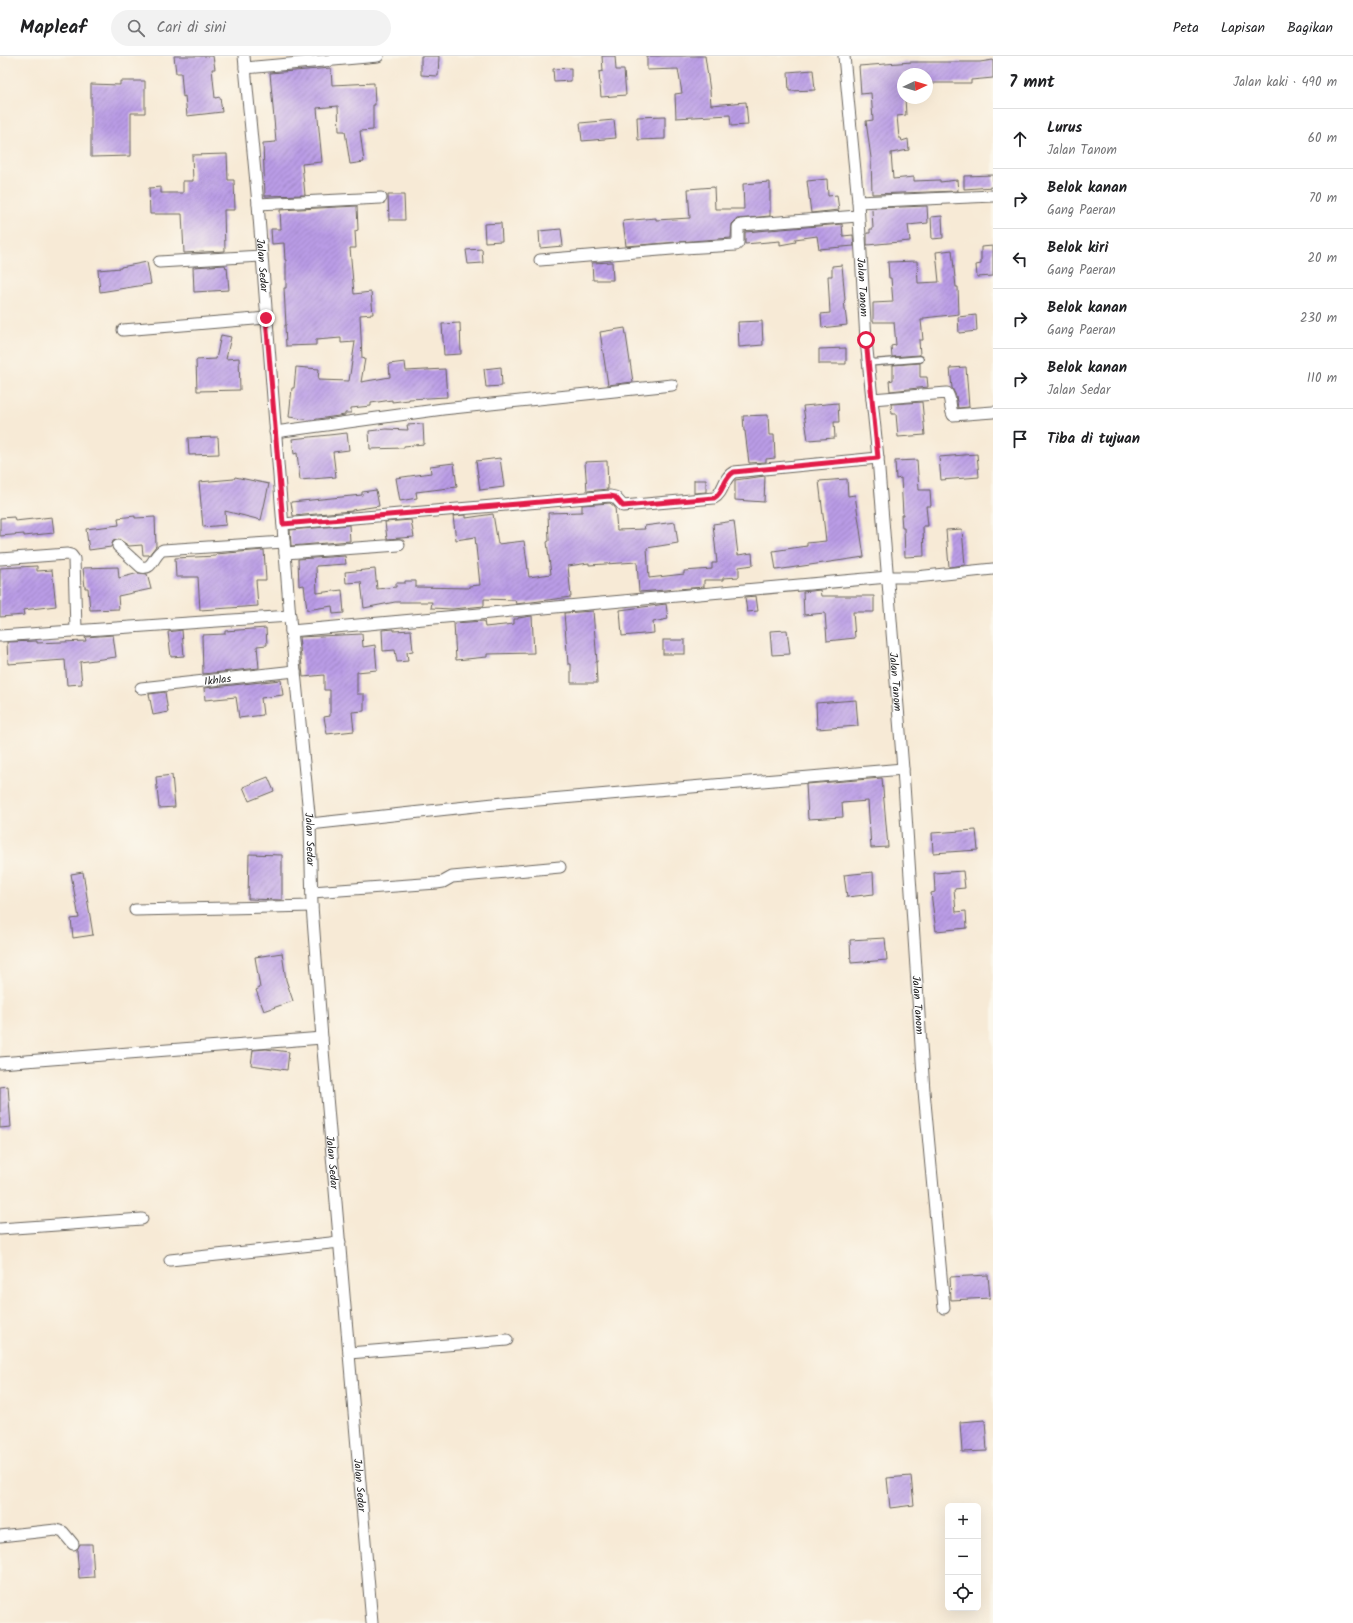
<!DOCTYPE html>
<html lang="id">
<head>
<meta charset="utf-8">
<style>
  body { margin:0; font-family:Kalam,sans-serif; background:#f2f2f2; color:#202124 }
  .controls { position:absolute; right:12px; bottom:12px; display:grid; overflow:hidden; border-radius:6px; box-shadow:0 4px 16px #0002 }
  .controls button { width:36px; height:36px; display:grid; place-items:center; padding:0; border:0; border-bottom:1px solid #e0e0e0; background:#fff; color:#202124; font:20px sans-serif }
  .compass { position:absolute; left:897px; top:12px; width:36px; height:36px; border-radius:50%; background:#fff; box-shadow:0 4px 16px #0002; rotate:86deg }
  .stop { position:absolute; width:12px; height:12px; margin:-9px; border:3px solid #e11d48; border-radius:50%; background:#fff }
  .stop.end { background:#e11d48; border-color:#fff; box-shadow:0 1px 4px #0008 }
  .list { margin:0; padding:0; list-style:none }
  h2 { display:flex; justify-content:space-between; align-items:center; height:52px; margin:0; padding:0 16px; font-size:17px }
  h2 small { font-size:13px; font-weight:400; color:#757577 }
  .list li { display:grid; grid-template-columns:26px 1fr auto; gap:12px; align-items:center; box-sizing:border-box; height:60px; padding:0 16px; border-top:1px solid #e0e0e0 }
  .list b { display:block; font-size:15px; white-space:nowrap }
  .list p { margin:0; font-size:13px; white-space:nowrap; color:#757577 }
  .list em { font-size:13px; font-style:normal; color:#757577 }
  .icon { flex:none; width:22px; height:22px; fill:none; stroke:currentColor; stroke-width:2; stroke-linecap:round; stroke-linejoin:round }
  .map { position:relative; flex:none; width:993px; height:1567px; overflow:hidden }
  header { display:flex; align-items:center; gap:24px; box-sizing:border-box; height:56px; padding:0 20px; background:#fff; border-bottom:1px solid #e0e0e0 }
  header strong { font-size:19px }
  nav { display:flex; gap:22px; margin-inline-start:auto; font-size:14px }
  .search { width:280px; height:36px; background:#f2f2f2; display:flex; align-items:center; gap:10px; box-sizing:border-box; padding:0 14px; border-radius:22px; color:#757577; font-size:15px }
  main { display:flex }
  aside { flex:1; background:#fff }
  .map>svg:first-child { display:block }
</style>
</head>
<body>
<header>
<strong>Mapleaf</strong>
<div class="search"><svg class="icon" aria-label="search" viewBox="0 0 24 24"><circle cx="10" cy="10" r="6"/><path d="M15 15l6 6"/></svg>Cari di sini</div>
<nav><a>Peta</a><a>Lapisan</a><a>Bagikan</a></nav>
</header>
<main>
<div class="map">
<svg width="993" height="1567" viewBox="0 0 993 1567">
  <defs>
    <pattern id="building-hatch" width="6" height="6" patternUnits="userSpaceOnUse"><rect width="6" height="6" fill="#ba9ce6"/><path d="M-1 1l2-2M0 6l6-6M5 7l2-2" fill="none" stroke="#967eba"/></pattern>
  </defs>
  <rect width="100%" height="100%" fill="#fbf7ec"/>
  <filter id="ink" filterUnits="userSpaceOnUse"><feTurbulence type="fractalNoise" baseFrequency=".025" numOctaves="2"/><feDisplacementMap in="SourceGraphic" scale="8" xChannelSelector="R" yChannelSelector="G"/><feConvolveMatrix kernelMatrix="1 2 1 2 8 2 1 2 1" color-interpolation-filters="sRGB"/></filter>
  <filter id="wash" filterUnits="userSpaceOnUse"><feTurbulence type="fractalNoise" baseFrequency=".012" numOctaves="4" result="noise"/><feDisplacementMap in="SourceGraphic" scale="16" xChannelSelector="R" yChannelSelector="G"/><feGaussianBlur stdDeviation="0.9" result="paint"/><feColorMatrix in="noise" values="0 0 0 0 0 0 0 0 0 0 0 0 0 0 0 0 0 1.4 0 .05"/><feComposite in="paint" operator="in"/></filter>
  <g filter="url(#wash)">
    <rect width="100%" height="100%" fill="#f7ead6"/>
    <g id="blocks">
      <!-- building -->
      <g fill="url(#building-hatch)">
        <polygon points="174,0 213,0 215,13 212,13 215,42 220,41 222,56 187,60 185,40 183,41 181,17 176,17"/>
        <polygon points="421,0 439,0 438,20 421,19"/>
        <polygon points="602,0 615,0 616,14 624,14 626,39 601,41 599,16 603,15"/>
        <polygon points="647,0 705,0 710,35 711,49 746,46 748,69 731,70 730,59 676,62 675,38 682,37 678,13 647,14"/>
        <polygon points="993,4 993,22 971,24 971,27 927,27 927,18 903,18 903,42 905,42 906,59 897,60 899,82 901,82 902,85 908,83 909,94 891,97 893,123 914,121 914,125 940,124 940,126 957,124 958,135 872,138 871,102 866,65 873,64 871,37 861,38 859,10 912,6 980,6"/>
        <polygon points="331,12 332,29 374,27 375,49 373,49 373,74 360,75 364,106 350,108 345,75 339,75 338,50 317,52 322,106 302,108 305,139 265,140 263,87 276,86 270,17"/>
        <polygon points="571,12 571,25 554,26 553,13"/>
        <polygon points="813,14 815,34 789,35 788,16"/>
        <polygon points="120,25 145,25 145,57 131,57 131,100 91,101 91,28 120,29"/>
        <polygon points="665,60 665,83 638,84 637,61"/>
        <polygon points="614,64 616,82 582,85 580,67"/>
        <polygon points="227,98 228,124 234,124 235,154 224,154 225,195 184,197 182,158 150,158 149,132 161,131 161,137 183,137 183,125 193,125 192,99"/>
        <polygon points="993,119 993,131 964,133 964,120"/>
        <polygon points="827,123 828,140 837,139 839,154 811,157 807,125"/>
        <polygon points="770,126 770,160 737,163 732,168 731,182 626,190 623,165 656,162 656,164 690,162 688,133 714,131 715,153 744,153 743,128"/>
        <polygon points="388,139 404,139 405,164 389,164"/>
        <polygon points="357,150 358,174 355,175 356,192 350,192 354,238 371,236 373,258 360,259 362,302 365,303 361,326 390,321 389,308 405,306 406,315 445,313 447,341 409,343 409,344 392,346 392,344 371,347 371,350 351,352 351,357 345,357 345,359 311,364 289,361 292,332 294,332 296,311 319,313 318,324 349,325 355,286 341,287 341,282 316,284 316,289 286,290 285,269 286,269 284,232 286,232 286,204 285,204 284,187 272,188 271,173 281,173 280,154"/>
        <polygon points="927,150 928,167 908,169 910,185 867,189 867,177 870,177 870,173 873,173 872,154 874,152"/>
        <polygon points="942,160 943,182 932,183 931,161"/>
        <polygon points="501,167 502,185 485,186 484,168"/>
        <polygon points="842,168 843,180 853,179 854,190 819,193 817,180 795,183 796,186 780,189 780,185 745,188 745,176"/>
        <polygon points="561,173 563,190 540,192 539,175"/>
        <polygon points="993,190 993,220 977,221 976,209 981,208 981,191"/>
        <polygon points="482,193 483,207 468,208 466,194"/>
        <polygon points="952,194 956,231 958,231 959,258 924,262 924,264 921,264 923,284 919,284 920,299 892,301 891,290 896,289 894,266 873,266 873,247 893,246 891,222 889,222 888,206 917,205 918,227 939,226 936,196"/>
        <polygon points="147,206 151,228 100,236 98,214 121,212 121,211"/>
        <polygon points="612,206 613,224 593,224 592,207"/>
        <polygon points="225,209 226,212 227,211 229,234 194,236 193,211"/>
        <polygon points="842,209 845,244 844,245 847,269 822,272 821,258 830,257 828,220 832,220 832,210"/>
        <polygon points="976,259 977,275 959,277 958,261"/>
        <polygon points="762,265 763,289 739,291 738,266"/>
        <polygon points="460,267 461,298 444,299 442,268"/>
        <polygon points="625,272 633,326 608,329 600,276"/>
        <polygon points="221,279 231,281 226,303 239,302 240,334 197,335 196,304 216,303"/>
        <polygon points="846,292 846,308 819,308 819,293"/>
        <polygon points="920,307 920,321 927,321 928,331 890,335 889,325 893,324 893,309"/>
        <polygon points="501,311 502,330 486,331 484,313"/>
        <polygon points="966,311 969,351 958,352 956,340 952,332 950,312"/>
        <polygon points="922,346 925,379 898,381 896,358 892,358 891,348"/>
        <polygon points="838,347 839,366 834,366 835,382 808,384 803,350"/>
        <polygon points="768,359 769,379 774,379 775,402 766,403 766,406 749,407 745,375 744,375 743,360"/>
        <polygon points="423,368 424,388 404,390 404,392 370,393 369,375 386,373 408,374 407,369"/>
        <polygon points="347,377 349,394 333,396 336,421 300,424 297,397 294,398 292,383"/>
        <polygon points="218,381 219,398 189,399 188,382"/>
        <polygon points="977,398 979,421 941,424 939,401"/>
        <polygon points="500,402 504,431 480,434 476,405"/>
        <polygon points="917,404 919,434 930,434 931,450 926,450 928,470 923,470 924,500 905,501 904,472 902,472 901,459 903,459 901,422 896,423 895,405"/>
        <polygon points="607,405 608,433 587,435 585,406"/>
        <polygon points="454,407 457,431 416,436 417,442 400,445 396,422 431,417 430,410"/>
        <polygon points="765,420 764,446 735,444 735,424"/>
        <polygon points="235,421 269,428 261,464 225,455 226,469 203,471 199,426 234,423"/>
        <polygon points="847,423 848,440 855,439 864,501 776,514 773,495 807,490 807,487 826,485 819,425"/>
        <polygon points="694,424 706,424 706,436 694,437"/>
        <polygon points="376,434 379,450 352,454 352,455 293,460 291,446 362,439 362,436"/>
        <polygon points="610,447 615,451 617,474 645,473 644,470 675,466 678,487 647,492 649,522 684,518 684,515 712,513 712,507 717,507 713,468 734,465 738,499 752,497 753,509 739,511 739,521 723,522 723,524 704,524 704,531 639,536 637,506 589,509 589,507 568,510 571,541 516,548 515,544 484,543 484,550 452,553 431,552 432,546 395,546 364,552 361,526 346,527 345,516 375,513 377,533 396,531 396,527 405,527 405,525 416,525 416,531 469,532 469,530 480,529 475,481 456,484 453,460 466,459 466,462 493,458 498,488 524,485 529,521 551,518 547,486 549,485 548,457 582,456 582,449"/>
        <polygon points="135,460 135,462 155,461 156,490 149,499 143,499 142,489 129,490 119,483 113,485 111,491 89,494 86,473 119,469 118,462"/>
        <polygon points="14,461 15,465 52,461 54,477 24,480 24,478 0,480 0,462"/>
        <polygon points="411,464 414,481 387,483 385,466"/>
        <polygon points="349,469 350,485 291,490 290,474"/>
        <polygon points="962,473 965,509 949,511 946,474"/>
        <polygon points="264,494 266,524 256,524 258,550 200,554 198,521 176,521 175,502 216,500 216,498"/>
        <polygon points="345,500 346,508 316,510 317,537 342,534 344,557 333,558 332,550 307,554 304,529 299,530 298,503"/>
        <polygon points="37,510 37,515 52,514 56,550 23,554 24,559 0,561 0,512"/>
        <polygon points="118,511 119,522 139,517 147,518 151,533 118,540 119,553 90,554 88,532 85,532 83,512"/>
        <polygon points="820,534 821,540 874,540 874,556 853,556 855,582 827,585 825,557 804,559 803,536"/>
        <polygon points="756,540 758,555 747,556 745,541"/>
        <polygon points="666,548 668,563 653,566 654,577 622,580 620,554"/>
        <polygon points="593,555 597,606 596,606 597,627 571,627 571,608 568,608 564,557"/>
        <polygon points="532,560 534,597 487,598 487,601 456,604 454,567 484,565 485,571 514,568 514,563 518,563 518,562"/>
        <polygon points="266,572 267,589 257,590 259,612 203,618 202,579 225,578 225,575"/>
        <polygon points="394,573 394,575 411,574 413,595 407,596 408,605 397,606 395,594 383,595 382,574"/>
        <polygon points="182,574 184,600 171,601 168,576"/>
        <polygon points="787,574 790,598 772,599 770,575"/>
        <polygon points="362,578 363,591 375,589 377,614 357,616 357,638 364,638 364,655 352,656 354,675 327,678 324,661 330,660 330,634 324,634 324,619 303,621 299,581"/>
        <polygon points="113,579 116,601 80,606 82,628 67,629 65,604 8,608 7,586 37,585 37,587 86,585 85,581"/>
        <rect x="663" y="584" width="22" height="14"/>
        <polygon points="281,624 283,639 261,642 263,659 239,662 236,641 205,644 204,632"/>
        <polygon points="165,636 168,656 153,659 149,638"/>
        <polygon points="856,644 858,670 817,673 816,647"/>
        <polygon points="172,719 175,751 159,752 156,721"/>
        <polygon points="268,721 274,735 249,745 243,731"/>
        <polygon points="882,722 888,791 871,792 868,745 842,747 843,761 808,763 806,728"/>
        <polygon points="976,774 978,794 933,797 932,777"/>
        <polygon points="249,798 282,799 282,844 248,843"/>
        <polygon points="963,815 965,832 954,833 956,856 966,855 967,872 936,875 931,837 935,836 934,817"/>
        <polygon points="83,816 93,879 73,882 71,863 79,862 71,818"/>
        <polygon points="873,816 874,838 847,841 844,819"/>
        <polygon points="885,882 887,904 851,907 850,884"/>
        <polygon points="282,897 286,924 293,945 264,955 256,934 260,932 255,901"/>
        <polygon points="266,993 289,996 287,1014 251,1009 253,994"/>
        <polygon points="8,1030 11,1071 0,1072 0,1031"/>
        <polygon points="988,1219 990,1242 951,1244 950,1221"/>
        <polygon points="985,1364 987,1395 962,1396 960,1366"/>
        <polygon points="911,1420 914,1449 890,1452 887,1422"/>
        <polygon points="80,1488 92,1488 94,1521 79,1522 77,1494"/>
      </g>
    </g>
  </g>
  <g filter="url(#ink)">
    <use href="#blocks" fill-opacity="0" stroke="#69645d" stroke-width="1"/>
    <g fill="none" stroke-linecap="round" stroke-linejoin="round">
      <defs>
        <polyline id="service" points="868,307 920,303"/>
        <g id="minor">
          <path id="s1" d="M244,0L258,148L291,575L310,768L312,850L322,982L372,1567"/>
          <path id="s2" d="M844,0L858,146L866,284L878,402L903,713L924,1035L944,1252"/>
          <polyline points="245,12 378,0"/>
          <polyline points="858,146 993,140"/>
          <polyline points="258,148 381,142"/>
          <polyline points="540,204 684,192 736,189 738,187 738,171 741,169 858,160"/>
          <polyline points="159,206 261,200"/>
          <polyline points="123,274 266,262"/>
          <path d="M872,343L947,337C952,344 949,352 953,359L993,356"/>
          <polyline points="275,376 443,353 672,329"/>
          <path d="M283,468L610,440L615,441L623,450L714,442C724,437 723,421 734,416L878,402"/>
          <path d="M118,490L141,511C154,514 153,498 163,494L284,486"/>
          <polyline points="285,497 399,489"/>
          <polyline points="0,503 67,498 71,499 74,503 76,574"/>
          <polyline points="291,575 888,521 916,521 993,513"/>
          <polyline points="0,580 290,560"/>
          <path id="s3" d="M141,632L295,615"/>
          <polyline points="310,768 503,747 903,713"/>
          <polyline points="312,836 437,827 443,826 452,821 560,811"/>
          <polyline points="135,854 312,850"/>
          <polyline points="0,1007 322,982"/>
          <polyline points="0,1173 142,1163"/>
          <polyline points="170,1204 340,1186"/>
          <polyline points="349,1297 507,1284"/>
          <polyline points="0,1480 56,1474 63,1476 73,1488"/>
        </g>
      </defs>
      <!-- service casing -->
      <use href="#service" stroke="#69645d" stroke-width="8"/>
      <!-- minor casing -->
      <use href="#minor" stroke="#69645d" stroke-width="13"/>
      <!-- service -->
      <use href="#service" stroke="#fff" stroke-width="5.5"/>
      <!-- minor -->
      <use href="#minor" stroke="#fff" stroke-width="11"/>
    </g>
  </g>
  <g fill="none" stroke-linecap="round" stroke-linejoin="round" filter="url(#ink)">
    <!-- route -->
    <path stroke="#e11d48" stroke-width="5" d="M266,262L283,468L610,440L615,441L623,450L714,442C724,437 723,422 734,416L878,402L866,284"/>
  </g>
  <g text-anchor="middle" stroke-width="3" stroke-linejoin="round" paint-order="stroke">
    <!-- street labels -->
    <g font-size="11" fill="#1c1c1c" stroke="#fbf7ec">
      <text dy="4" stroke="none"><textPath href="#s1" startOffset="210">Jalan Sedar</textPath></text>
      <text dy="4" stroke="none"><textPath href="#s2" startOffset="232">Jalan Tanom</textPath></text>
      <text dy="4" stroke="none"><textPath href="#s3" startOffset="77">Ikhlas</textPath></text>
      <text dy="4" stroke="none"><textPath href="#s2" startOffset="628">Jalan Tanom</textPath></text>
      <text dy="4" stroke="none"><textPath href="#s1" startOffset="786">Jalan Sedar</textPath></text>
      <text dy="4" stroke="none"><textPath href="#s2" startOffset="952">Jalan Tanom</textPath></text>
      <text dy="4" stroke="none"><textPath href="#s1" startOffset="1110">Jalan Sedar</textPath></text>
      <text dy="4" stroke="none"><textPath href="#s1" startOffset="1434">Jalan Sedar</textPath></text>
    </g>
  </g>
</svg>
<div class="controls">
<button>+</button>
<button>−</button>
<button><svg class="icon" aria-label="locate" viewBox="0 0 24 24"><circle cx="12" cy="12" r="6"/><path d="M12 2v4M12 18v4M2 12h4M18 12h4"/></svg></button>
</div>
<svg class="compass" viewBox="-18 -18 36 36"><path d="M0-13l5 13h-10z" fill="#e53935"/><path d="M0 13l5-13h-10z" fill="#757577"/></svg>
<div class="stop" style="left:866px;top:284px"></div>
<div class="stop end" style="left:266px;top:262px"></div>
</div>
<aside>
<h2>7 mnt<small>Jalan kaki · 490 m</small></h2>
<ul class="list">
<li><svg class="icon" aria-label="ahead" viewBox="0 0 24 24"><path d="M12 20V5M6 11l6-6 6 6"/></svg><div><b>Lurus</b><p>Jalan Tanom</p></div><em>60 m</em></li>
<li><svg class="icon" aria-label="right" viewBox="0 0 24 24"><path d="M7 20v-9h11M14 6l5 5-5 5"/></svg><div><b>Belok kanan</b><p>Gang Paeran</p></div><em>70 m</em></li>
<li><svg class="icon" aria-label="left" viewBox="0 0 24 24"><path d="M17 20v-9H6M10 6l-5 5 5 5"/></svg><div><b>Belok kiri</b><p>Gang Paeran</p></div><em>20 m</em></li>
<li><svg class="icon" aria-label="right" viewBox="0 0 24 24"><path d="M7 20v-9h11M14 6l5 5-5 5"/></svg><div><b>Belok kanan</b><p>Gang Paeran</p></div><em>230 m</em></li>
<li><svg class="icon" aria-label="right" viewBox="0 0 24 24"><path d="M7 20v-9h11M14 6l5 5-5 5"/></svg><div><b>Belok kanan</b><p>Jalan Sedar</p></div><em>110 m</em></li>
<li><svg class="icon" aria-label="arrive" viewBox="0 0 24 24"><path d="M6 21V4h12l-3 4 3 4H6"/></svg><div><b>Tiba di tujuan</b></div></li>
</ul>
</aside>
</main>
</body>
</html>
